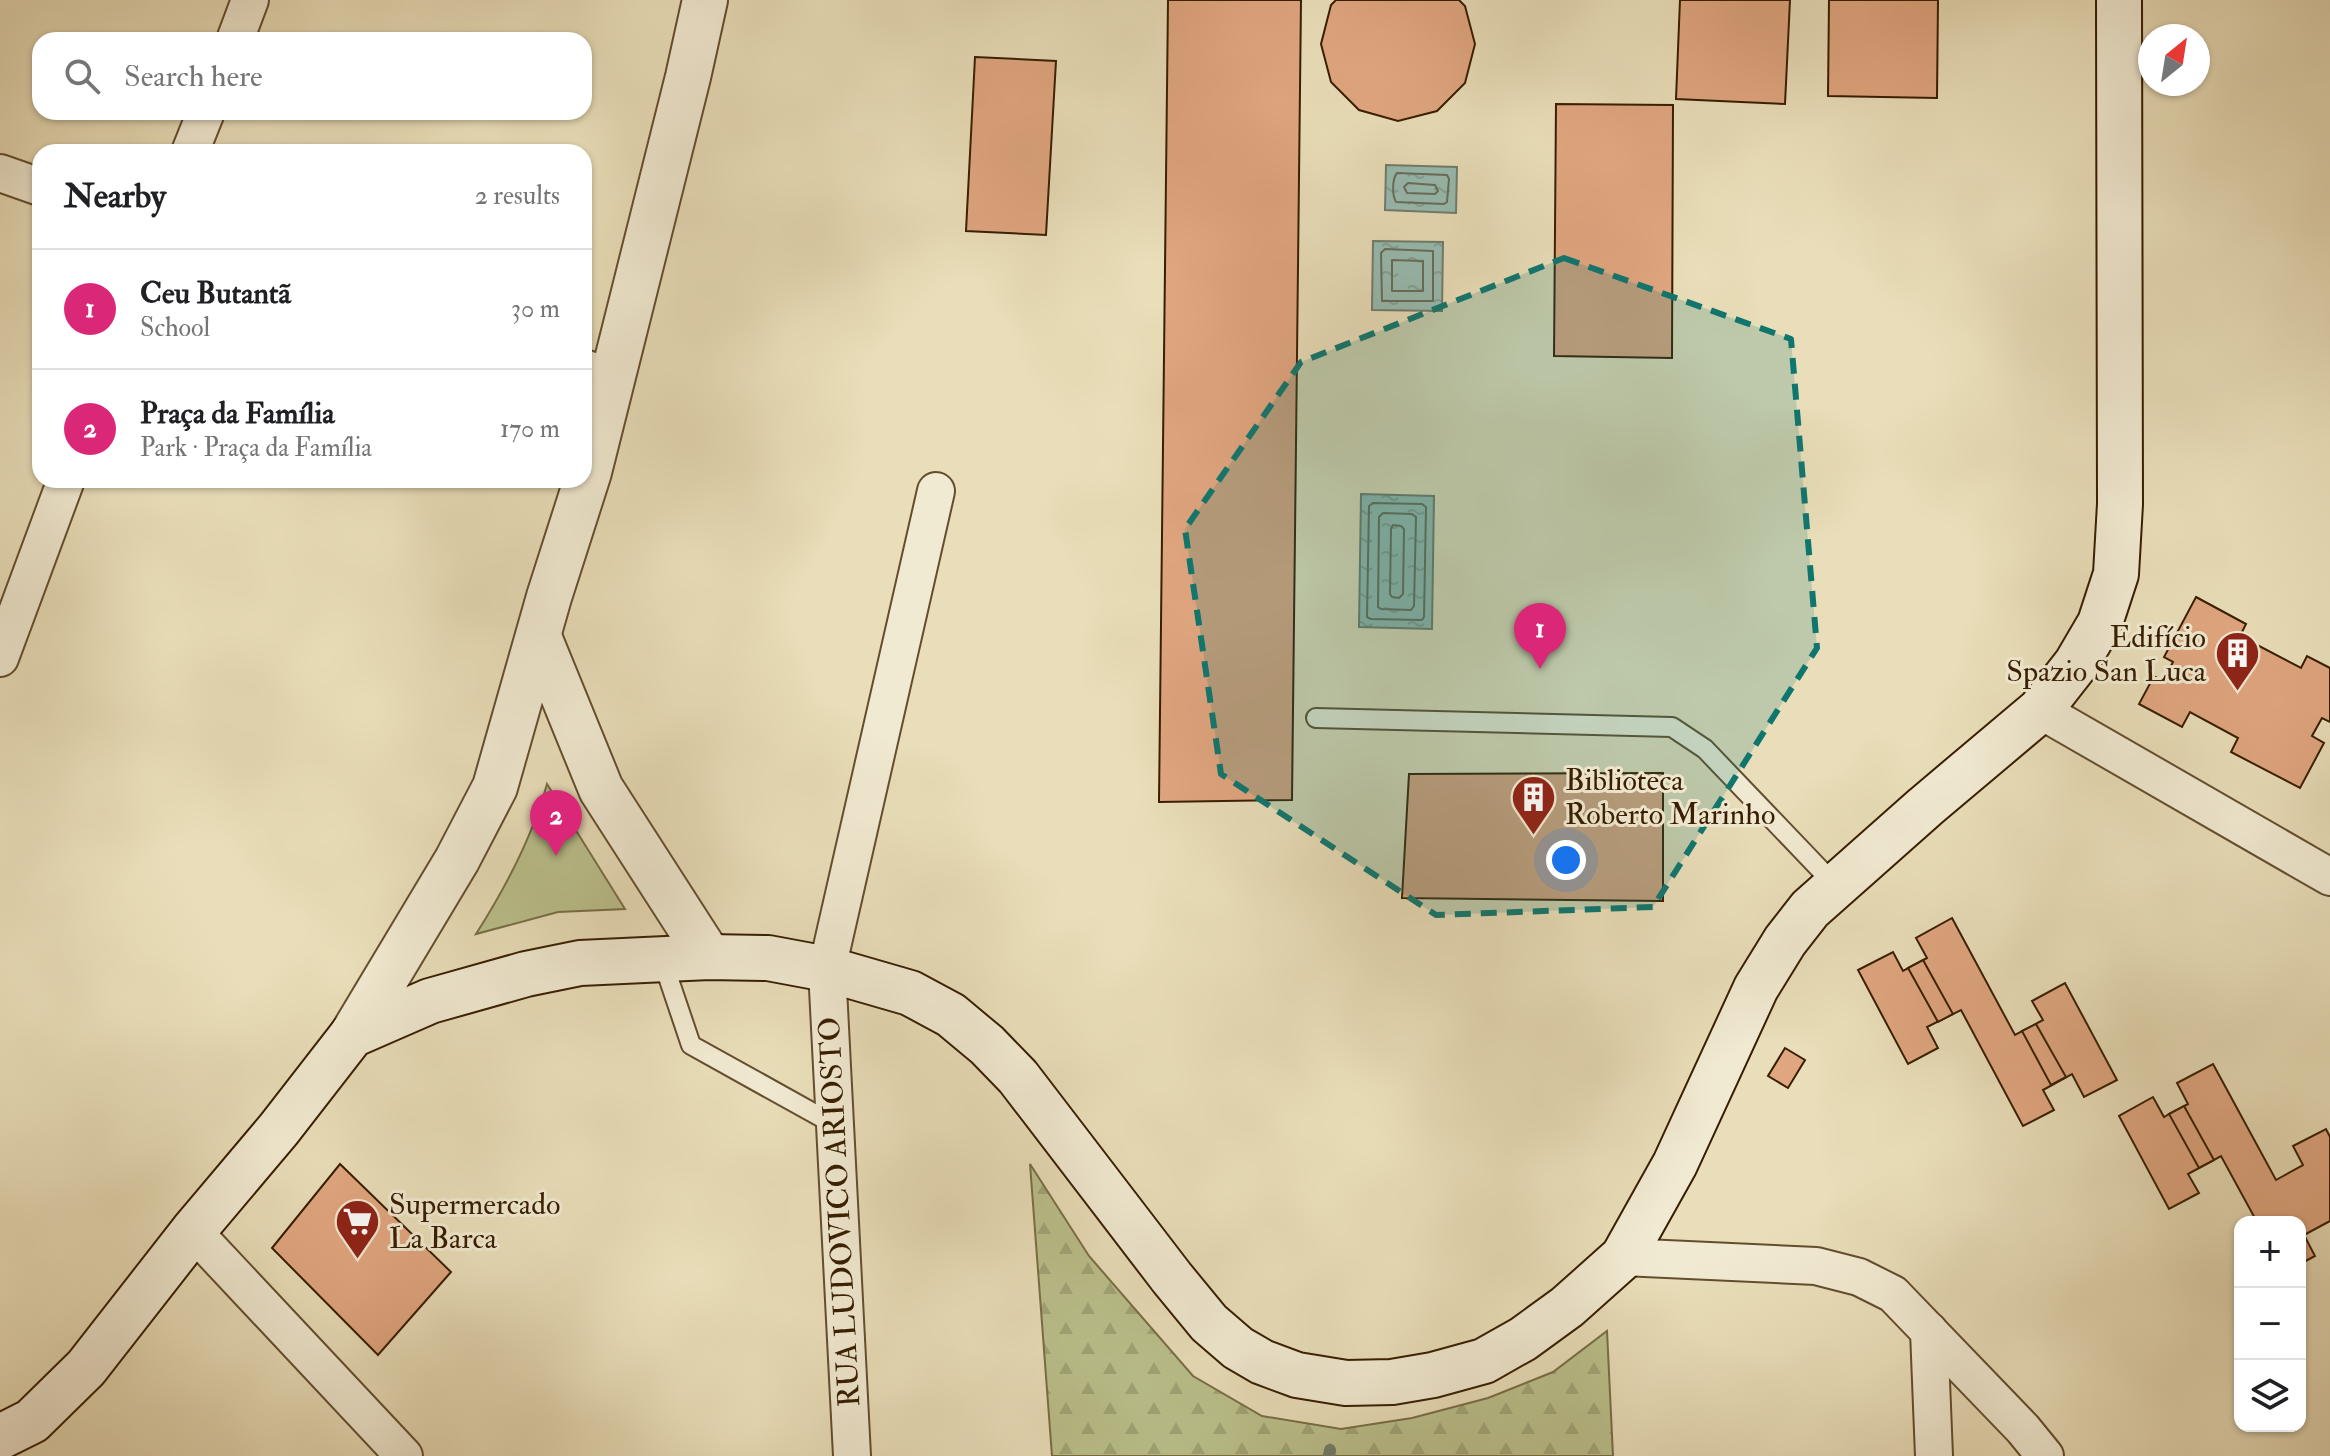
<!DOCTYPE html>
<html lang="en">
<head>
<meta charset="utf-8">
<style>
  body { margin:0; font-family:"IM FELL Double Pica",serif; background:#f2f2f2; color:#202124 }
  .controls { position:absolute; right:24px; bottom:24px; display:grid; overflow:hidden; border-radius:16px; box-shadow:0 2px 6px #0004 }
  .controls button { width:72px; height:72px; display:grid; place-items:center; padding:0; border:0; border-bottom:2px solid #e0e0e0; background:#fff; color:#202124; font:40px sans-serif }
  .compass { position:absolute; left:2138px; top:24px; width:72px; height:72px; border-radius:50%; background:#fff; box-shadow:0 2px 6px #0004; rotate:30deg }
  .you { position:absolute; left:1566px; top:860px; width:28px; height:28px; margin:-20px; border:6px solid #fff; border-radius:50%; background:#1a73e8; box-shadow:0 0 0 12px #1a73e833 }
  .badge { display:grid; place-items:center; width:52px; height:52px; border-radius:50%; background:#db2777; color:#fff; font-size:26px; font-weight:700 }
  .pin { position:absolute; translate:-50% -66px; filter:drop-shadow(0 2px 4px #0008) }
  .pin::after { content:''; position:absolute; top:42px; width:28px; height:24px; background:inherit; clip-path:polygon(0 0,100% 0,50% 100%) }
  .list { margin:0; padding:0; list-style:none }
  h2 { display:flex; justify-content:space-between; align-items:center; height:104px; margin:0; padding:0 32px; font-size:34px }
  h2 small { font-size:26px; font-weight:400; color:#757577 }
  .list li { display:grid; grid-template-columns:52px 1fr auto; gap:24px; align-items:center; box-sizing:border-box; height:120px; padding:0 32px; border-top:2px solid #e0e0e0 }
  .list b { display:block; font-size:30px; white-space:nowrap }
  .list p { margin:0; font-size:26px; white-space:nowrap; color:#757577 }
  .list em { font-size:26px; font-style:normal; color:#757577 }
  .icon { flex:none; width:44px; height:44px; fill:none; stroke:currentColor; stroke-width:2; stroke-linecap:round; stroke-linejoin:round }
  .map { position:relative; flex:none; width:2330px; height:1456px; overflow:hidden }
  .search { position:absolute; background:#fff; box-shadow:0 2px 6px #0004; left:32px; top:32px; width:560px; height:88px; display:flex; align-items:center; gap:20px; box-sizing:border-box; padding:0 28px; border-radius:24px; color:#757577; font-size:30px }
  .panel { position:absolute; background:#fff; box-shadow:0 2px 6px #0004; left:32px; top:144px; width:560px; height:344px; border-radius:24px }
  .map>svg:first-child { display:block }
</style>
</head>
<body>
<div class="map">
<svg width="2330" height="1456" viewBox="0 0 2330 1456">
  <defs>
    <pattern id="forest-firs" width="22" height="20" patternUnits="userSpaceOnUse" patternTransform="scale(2)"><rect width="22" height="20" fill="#bac08c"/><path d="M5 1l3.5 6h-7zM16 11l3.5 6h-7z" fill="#a0a577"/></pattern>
    <pattern id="water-ripples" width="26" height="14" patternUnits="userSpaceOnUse" patternTransform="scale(2)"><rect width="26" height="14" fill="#97bcb2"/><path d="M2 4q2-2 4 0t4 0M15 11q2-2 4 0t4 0" fill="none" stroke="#83a197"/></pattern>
  </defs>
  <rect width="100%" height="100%" fill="#e9deb9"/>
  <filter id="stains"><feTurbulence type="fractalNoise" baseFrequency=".0025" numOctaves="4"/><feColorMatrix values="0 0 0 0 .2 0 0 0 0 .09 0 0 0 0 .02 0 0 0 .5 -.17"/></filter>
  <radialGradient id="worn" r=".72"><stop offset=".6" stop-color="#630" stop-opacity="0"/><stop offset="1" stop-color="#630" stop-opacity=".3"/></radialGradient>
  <!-- forest -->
  <polygon fill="url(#forest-firs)" stroke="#786e46" stroke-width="2" points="1030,1164 1089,1256 1193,1376 1262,1416 1341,1429 1412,1418 1488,1398 1553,1372 1607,1331 1613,1456 1052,1456"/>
  <!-- park -->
  <path fill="#bac08c" stroke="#786e46" stroke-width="2" d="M547,784L625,909L558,912L476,934C506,887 532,838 547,784Z"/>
  <!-- water -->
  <g fill="url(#water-ripples)" stroke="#717c6b" stroke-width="2">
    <polygon points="1386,165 1457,167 1456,213 1385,210"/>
    <polygon points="1373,241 1443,242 1442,311 1372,310"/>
    <polygon points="1361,494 1434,496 1432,629 1359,627"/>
  </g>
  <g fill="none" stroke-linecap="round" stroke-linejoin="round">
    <!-- shore -->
    <g stroke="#676c59" stroke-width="2">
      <path d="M1397,173L1447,175L1449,179L1447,202L1444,204L1396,202C1392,195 1392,179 1397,173Z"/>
      <polygon points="1408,183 1435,185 1438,191 1435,194 1407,193 1404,187"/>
      <polygon points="1385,249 1433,251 1433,301 1382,301 1381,253"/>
      <polygon points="1392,260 1423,261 1423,291 1392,291"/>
      <polygon points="1373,503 1422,504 1426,507 1424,617 1422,620 1371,619 1367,617 1369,506"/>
      <polygon points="1383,513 1412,514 1416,517 1414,606 1411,610 1381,609 1378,607 1379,517"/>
      <polygon points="1393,525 1401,526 1404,529 1403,594 1399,598 1392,597 1390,594 1391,529"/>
    </g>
    <!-- stream -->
    <polyline stroke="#717c6b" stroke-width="12" points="1329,1456 1330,1450"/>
  </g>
  <!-- building -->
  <g fill="#e0a680" stroke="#371d00" stroke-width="2">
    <polygon points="1168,0 1301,0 1292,800 1159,802"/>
    <polygon points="1336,0 1459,0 1465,6 1475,44 1465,83 1437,111 1398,121 1359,110 1331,82 1321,44 1331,5"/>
    <polygon points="1680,0 1790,0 1785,104 1676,99"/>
    <polygon points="1829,0 1938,0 1937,98 1828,96"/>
    <polygon points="975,57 1056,61 1046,235 966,231"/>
    <polygon points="1556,104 1673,105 1672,358 1554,356"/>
    <polygon points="2196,597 2246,624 2240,636 2301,668 2307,656 2330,668 2330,722 2322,718 2312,736 2324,743 2300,788 2231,752 2238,738 2190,712 2182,727 2139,704 2154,676 2163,681 2173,662 2164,657"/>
    <polygon points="1663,773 1663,901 1402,898 1409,774"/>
    <polygon points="1952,918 2015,1035 2043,1020 2032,1001 2065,983 2117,1080 2084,1097 2072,1074 2043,1090 2054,1110 2023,1126 1961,1010 1927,1027 1938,1048 1908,1064 1858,970 1893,952 1903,971 1927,958 1916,938"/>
    <polygon points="1923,960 1953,1014 1938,1022 1908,968"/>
    <polygon points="2036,1024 2066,1077 2051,1085 2022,1031"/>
    <polygon points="1785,1048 1805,1060 1788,1088 1768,1076"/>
    <polygon points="2213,1064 2276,1180 2303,1165 2293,1146 2326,1129 2330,1137 2330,1221 2304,1235 2315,1256 2300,1264 2300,1222 2257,1222 2221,1156 2188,1174 2199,1193 2169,1209 2119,1116 2153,1097 2164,1117 2169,1114 2188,1104 2177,1083"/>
    <polygon points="2184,1106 2214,1160 2199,1168 2169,1114"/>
    <polygon points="340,1164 451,1272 378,1355 272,1248"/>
  </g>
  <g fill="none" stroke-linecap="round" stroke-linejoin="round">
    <defs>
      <g id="service">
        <polyline points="1316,718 1672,727 1705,749 1836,886"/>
        <polyline points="662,959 691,1045 835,1125"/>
      </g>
      <g id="minor">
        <polyline points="235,40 250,0"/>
        <polyline points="190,152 206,112"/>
        <polyline points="0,173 40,187"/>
        <polyline points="584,368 614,378"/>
        <polyline points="0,658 66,480"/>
        <polyline points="2040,710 2330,877"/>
        <polyline points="193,1231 404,1456"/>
        <polyline points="1623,1257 1816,1266 1859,1277 1893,1294 2023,1429 2045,1456"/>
        <polyline points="1929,1331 1934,1456"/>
        <polyline points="852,1456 827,969 936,491"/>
      </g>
      <g id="tertiary">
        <polyline points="539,637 601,789 709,957"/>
        <polyline points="352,1035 457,860 495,787 549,597 589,472 688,77 705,0"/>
      </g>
      <polyline id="secondary" points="0,1437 32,1421 86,1368 193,1231 279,1129 352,1035 430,1001 526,974 580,963 709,957 768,958 827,969 910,993 951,1015 987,1045 1018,1077 1172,1278 1209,1323 1238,1348 1262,1362 1297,1375 1346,1383 1392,1382 1433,1375 1484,1361 1523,1339 1567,1307 1623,1257 1675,1164 1756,988 1785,941 1810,909 1925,807 2040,710 2076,664 2100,623 2116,574 2120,504 2119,0"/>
    </defs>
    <!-- service casing -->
    <use href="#service" stroke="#644d2e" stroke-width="22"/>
    <!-- minor casing -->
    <use href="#minor" stroke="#644d2e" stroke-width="40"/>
    <!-- tertiary casing -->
    <use href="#tertiary" stroke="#644d2e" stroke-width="48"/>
    <!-- secondary casing -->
    <use href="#secondary" stroke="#371d00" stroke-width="48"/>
    <!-- service -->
    <use href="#service" stroke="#f1ead2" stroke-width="18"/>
    <!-- minor -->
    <use href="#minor" stroke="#f1ead2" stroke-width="36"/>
    <!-- tertiary -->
    <use href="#tertiary" stroke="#f1ead2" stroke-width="44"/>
    <!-- secondary -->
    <use href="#secondary" stroke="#f1ead2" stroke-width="44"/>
  </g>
  <!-- marked area -->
  <path fill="#0f766e" fill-opacity="0.2" stroke="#0f766e" stroke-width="6" stroke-dasharray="16 10" stroke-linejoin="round" d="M1564,258L1791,339L1817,648L1653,907L1436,915L1221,774L1185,529L1301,362Z"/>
  <!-- icons -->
  <defs>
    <symbol id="building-pin" viewBox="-11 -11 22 30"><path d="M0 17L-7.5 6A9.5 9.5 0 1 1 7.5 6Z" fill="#8f2418" stroke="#f1ead2"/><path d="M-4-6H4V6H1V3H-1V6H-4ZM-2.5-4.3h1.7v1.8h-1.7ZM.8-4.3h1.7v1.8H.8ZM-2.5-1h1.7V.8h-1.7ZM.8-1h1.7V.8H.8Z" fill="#fff"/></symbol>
    <symbol id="supermarket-pin" viewBox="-11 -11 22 30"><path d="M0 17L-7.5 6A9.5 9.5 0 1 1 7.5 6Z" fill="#8f2418" stroke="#f1ead2"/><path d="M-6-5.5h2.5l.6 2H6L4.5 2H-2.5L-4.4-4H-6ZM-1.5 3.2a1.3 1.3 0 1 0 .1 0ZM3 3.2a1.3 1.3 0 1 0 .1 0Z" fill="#fff"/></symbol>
  </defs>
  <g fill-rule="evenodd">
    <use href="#building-pin" x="2212" y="628" width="51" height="69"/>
    <use href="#building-pin" x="1508" y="772" width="51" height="69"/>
    <use href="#supermarket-pin" x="332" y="1196" width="51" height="69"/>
  </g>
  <g text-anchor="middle" stroke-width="6" stroke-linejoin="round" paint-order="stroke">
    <!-- poi labels -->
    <g font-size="30" fill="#371d00" stroke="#f1ead2" text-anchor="start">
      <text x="2206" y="647" text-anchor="end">Edifício<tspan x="2206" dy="34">Spazio San Luca</tspan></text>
      <text x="1565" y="790">Biblioteca<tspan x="1565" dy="34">Roberto Marinho</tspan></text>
      <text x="389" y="1214">Supermercado<tspan x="389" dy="34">La Barca</tspan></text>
    </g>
    <!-- street labels -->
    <g font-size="30" fill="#371d00" stroke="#f1ead2">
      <text transform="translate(839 1212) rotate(-93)" y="10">RUA LUDOVICO ARIOSTO</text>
    </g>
  </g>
  <rect width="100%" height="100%" filter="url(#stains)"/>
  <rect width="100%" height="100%" fill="url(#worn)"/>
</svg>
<div class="controls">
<button>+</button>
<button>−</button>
<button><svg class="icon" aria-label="layers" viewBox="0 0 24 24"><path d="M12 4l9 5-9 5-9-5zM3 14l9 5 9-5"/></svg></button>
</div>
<svg class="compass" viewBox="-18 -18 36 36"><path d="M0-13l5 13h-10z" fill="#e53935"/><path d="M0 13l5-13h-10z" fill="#757577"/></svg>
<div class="you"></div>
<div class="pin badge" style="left:1540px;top:669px">1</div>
<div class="pin badge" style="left:556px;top:856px">2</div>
<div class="search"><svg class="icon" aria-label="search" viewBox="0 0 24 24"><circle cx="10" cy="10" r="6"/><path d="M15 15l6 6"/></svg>Search here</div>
<section class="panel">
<h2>Nearby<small>2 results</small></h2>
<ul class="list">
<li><span class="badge">1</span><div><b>Ceu Butantã</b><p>School</p></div><em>30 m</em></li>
<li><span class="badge">2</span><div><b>Praça da Família</b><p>Park · Praça da Família</p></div><em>170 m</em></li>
</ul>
</section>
</div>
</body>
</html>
